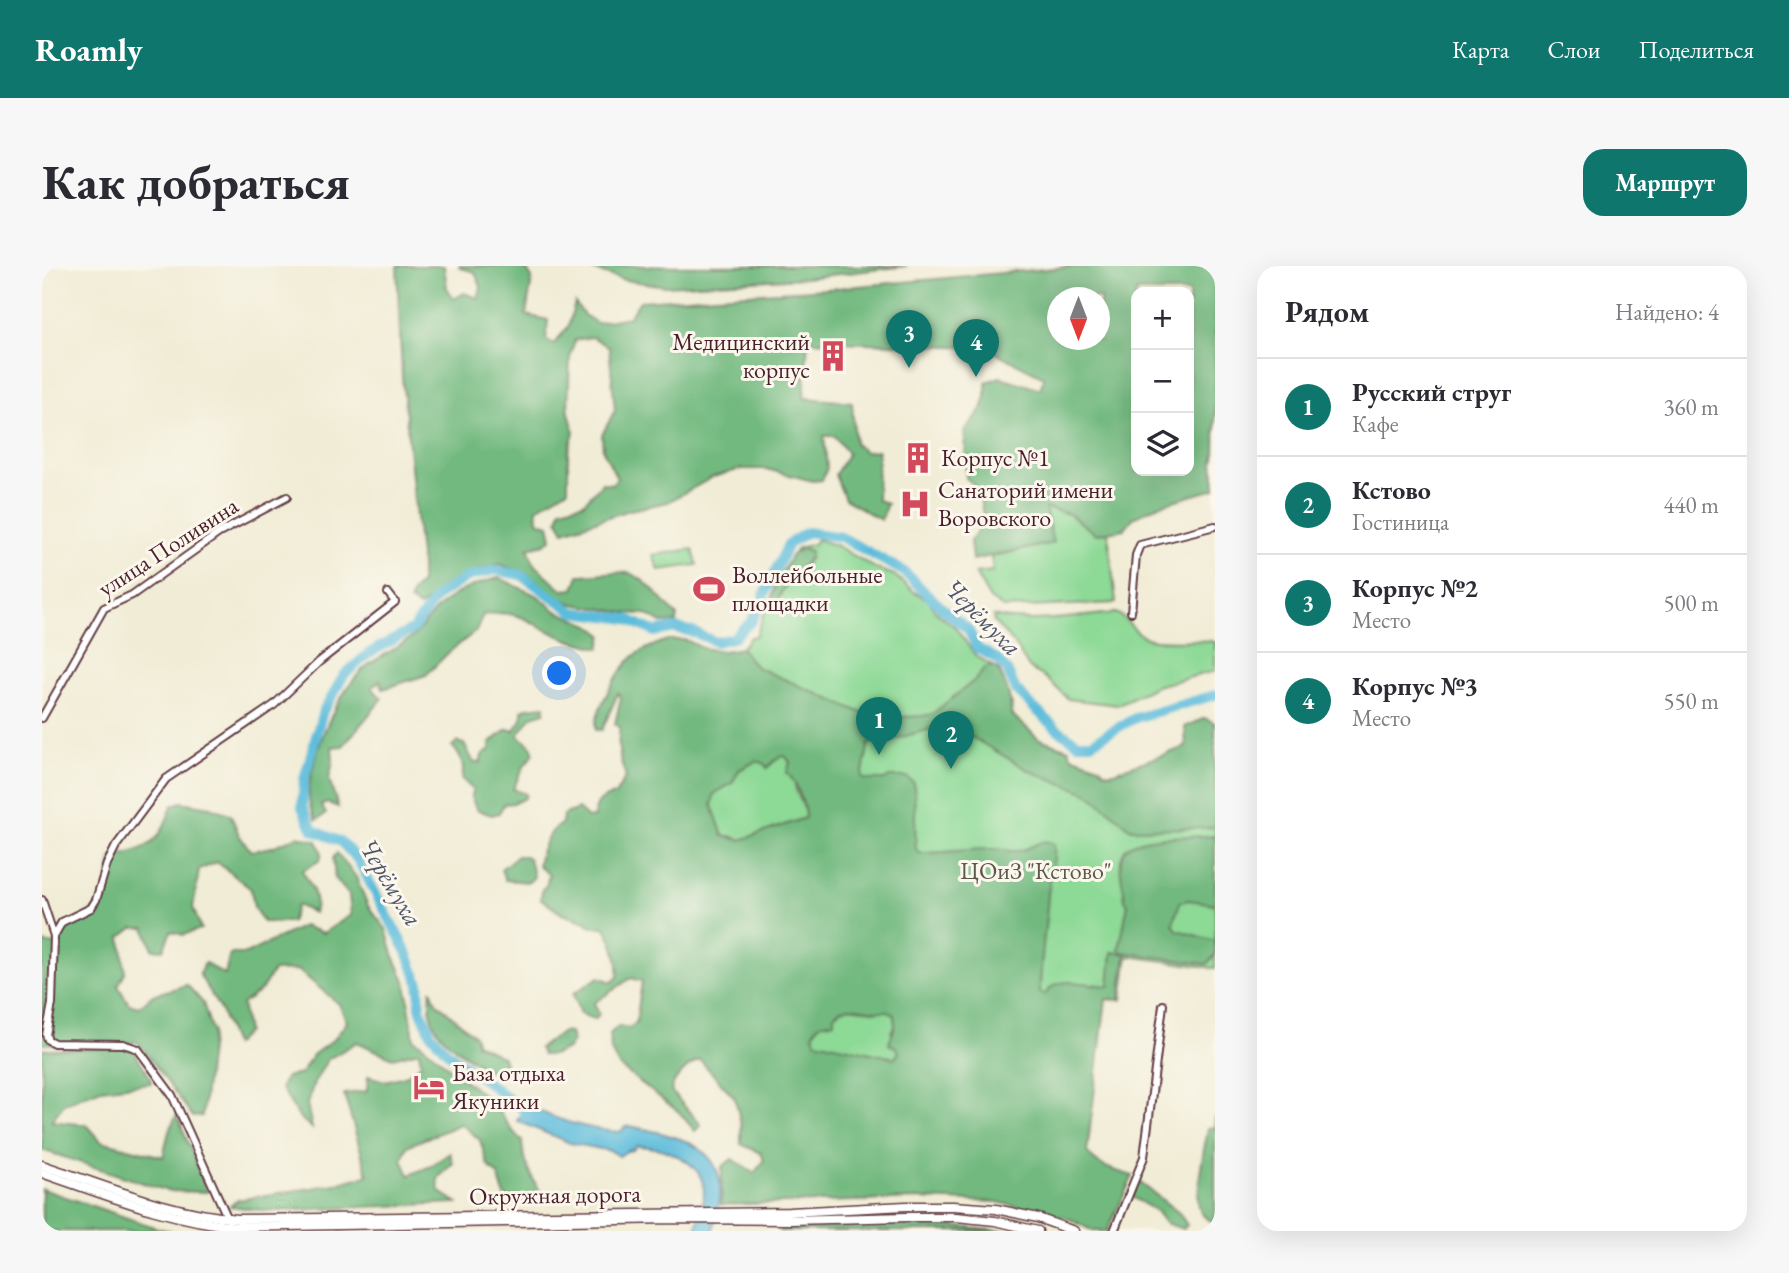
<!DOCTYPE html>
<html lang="ru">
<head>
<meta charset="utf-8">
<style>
  body { margin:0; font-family:"EB Garamond",serif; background:#f7f7f7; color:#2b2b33 }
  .controls { position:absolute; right:21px; top:21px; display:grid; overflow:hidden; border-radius:14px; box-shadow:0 7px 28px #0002 }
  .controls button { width:63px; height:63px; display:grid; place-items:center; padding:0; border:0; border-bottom:2px solid #e1e1e2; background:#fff; color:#2b2b33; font:35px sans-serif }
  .compass { position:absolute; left:1005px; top:21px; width:63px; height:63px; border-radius:50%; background:#fff; box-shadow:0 7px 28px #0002; rotate:180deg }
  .you { position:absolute; left:518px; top:408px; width:24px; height:24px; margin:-18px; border:5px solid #fff; border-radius:50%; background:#1a73e8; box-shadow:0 0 0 10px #1a73e833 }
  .badge { display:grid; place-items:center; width:46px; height:46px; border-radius:50%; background:#0f766e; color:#fff; font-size:23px; font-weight:700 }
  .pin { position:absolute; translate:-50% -58px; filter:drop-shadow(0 2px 4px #0008) }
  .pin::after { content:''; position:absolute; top:37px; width:24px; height:21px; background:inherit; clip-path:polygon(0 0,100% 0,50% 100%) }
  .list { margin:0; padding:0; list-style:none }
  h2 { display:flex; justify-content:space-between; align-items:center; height:91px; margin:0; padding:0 28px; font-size:30px }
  h2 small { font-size:23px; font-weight:400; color:#7c7c81 }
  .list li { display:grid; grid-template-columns:46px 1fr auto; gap:21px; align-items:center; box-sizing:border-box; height:98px; padding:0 28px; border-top:2px solid #e1e1e2 }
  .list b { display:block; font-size:26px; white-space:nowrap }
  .list p { margin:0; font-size:23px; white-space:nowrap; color:#7c7c81 }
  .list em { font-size:23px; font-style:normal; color:#7c7c81 }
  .icon { flex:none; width:38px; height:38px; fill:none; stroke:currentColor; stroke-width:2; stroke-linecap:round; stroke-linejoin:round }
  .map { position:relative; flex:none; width:1173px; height:965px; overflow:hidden; border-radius:21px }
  header { display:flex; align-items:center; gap:42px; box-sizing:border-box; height:98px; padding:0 35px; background:#0f766e; color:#fff }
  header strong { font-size:33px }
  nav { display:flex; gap:38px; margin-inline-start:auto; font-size:24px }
  .intro { display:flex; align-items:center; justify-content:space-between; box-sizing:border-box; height:168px; padding:0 42px }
  h1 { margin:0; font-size:49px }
  .button { padding:18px 32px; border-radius:21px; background:#0f766e; color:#fff; font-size:24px; font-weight:700 }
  main { display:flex; gap:42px; padding:0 42px }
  aside { flex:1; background:#fff; border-radius:21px; box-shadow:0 7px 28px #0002 }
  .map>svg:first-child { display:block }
</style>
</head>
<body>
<header>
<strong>Roamly</strong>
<nav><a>Карта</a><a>Слои</a><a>Поделиться</a></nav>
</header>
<div class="intro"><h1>Как добраться</h1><a class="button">Маршрут</a></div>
<main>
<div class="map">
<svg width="1173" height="965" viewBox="0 0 1173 965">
  <rect width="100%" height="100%" fill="#fbf7ec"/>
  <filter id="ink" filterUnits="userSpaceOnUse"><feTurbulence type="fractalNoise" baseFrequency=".0143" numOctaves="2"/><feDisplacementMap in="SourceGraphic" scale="14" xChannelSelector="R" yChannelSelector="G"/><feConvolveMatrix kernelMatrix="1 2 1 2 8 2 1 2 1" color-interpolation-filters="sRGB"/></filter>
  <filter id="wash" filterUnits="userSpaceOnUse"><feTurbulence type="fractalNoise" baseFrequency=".00686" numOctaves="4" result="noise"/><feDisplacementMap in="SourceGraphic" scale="28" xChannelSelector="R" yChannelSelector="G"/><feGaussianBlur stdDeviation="1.57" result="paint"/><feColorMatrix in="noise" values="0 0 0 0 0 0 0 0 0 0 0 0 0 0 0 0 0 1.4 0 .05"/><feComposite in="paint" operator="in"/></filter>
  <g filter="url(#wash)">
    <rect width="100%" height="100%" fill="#f1ecd5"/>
    <!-- green -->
    <g fill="#8dd996" stroke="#6c7c60" stroke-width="2">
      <polygon points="1002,242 1027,248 1054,268 1066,266 1074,337 961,342 948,333 933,307 951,305 949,291 1010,277"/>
      <path d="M775,273L795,280L835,303L852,309L872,326L887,334L892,344L913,361L934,390L957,404L962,415L965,430L970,437L969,448L997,473L1027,483L1029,490L1057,500L1063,506L1069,507L1173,472V702L1086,690L1080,734L1062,733L978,742L917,696L771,426L714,401L699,382L709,371L714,370L722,348L727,341L729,343C737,336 737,328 744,320V313L765,297L761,282L753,286L755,282L772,278Z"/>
      <polygon points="651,283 655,299 617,304 611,289"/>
      <path d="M1074,347C1087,353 1091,367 1105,372C1119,378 1153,372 1173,376V405L1114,420L1075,439L1026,433L1003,411L988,403L971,376L952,356L951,350C990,359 1035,350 1074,347Z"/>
      <path d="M738,489H743C752,499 751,512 754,524C758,536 763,538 763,552L699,574L689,570H681L670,539L671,528L690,517L697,504L714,495L722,497Z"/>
      <path d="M808,741L835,745H847L852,749L853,759L849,765L857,787L852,792L773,775L771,768C777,755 794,744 808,741Z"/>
    </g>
    <!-- forest -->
    <g fill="#72b97f" stroke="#5e6c55" stroke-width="2" fill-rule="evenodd">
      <path d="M355,0H402L405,22L412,33L422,27L436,32L439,21L433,6L418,2L417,0H482L490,12L484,49L506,54L504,73L512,78L526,61L533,37L542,49L555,57L587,51L598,35L784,23L1036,0H1173V186L1171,196L1173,223L1117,239L1092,251L1082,263L1054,268L1027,248L1003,242L1011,277L930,294L928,275L939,260L941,249L936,222L924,212L923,165L940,143L944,131V116L958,111L998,123L1002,111L948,84L934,81L766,75L762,132L810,136L813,178L823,186L836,184L835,234L845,237L839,254L803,233L793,209L806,187L792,170H782L785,202L780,214L771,215L724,203H699L671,211L626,236L588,244L522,265L516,254L519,243L542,237L560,217L570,218L575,212L561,184L560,169L573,144L567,81L550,71L533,74L528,90L526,142L532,166L526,187V223L495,242L496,255L507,259L510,272L503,278L486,282L492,298L521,324L532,323L537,309C552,309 571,305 586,307C602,310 625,339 635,350V356L620,357L604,348L585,347L531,338L519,333L484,308L458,298L439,303L408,318L378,341L368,335L370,326L379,317V300L360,111ZM1094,26H1147V205H1094ZM1016,32H1058V74H1016Z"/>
      <polygon points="539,0 865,0 763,12 623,20 582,14"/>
      <polygon points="761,282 768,285 768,292 750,310 744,313 744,320 738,327 732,342 729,343 727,341 735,315 750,289"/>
      <path d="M457,312L496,330L514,345L548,359L561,369L558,382C547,379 536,377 525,373C492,362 481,341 441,349L434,365L407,386L384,409L341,423L338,414L330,422L340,433L301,480L290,481L291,495L287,513L296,541L286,537L279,539L284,548L274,554C272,549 269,544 268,539C261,502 296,422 326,399C340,389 357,382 371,370C380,362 387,351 396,342C413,325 434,317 457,312Z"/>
      <path d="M626,374H644L660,382L681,385L699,382L714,401L818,446L845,452L881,450L890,448L933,414L943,402L951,400C962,408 970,434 969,448L997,473L1027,483L1029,490L1057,500L1063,506L1069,507L1144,481L1143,461L1163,452L1173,457V561L1164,562L1089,563L1048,528L988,505L907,458L842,476L827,477L820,511L824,514H843L847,511H865L872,517L874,583L877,587C901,587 925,583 949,583C958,583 967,586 976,585C990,584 998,570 1012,578C1014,595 1008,611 1006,628C1004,661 998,693 998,727L1004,728C1014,708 1047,719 1067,720L1070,686L1084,688L1078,734L1064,733L1045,886C1055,901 1074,905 1091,910L1065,965H1051L1028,953L955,936L879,933L679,939L680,901L690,893L712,907L722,895L719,887L699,878V859L693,832L658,794C647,798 631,813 629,825L659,859L653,865L638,847L577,800L569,785L568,768L576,760L587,762L594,757L600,715L589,712L552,737L557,748L553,753L538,748L531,728L557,711L570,716L576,711C578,696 571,673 562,661H550L544,656L520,648L499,633L500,623L504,620L507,609L496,599C500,581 504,568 520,557L521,549L536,543L546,552L552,551C553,537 560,531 573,529L584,510C577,494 575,477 578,461L573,458L579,431L576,427L560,464H554C551,446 577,404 591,391C601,383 614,378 626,374ZM738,490H743L748,496L745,507C755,516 763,539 763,552L699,574L681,570L670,539L672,528L690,517L697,504L714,495L722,497L725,502ZM808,741L835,745H846L852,749L853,759L847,778L855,782L857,787L852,792L774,775L771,768C778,753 779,759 792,755V749L799,743Z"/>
      <path d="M503,440V446L490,450L476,469L489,480L492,487L482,500L471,523L484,528L483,532L472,537L462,538L457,547L450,549L435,544L429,531L431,524L420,513C423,501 419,489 410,480L415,476L422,478L432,497L439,496L440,489L448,483V477L466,463L471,465L480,454V445L484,442Z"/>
      <path d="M139,536L169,541L189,549L197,569L209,585L230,581L256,570L275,575L280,587L278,594L260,605C269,618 277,631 272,647L255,639L249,656H221L212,641L209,623L175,596L157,604L151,642L159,663L141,669L129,665L121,684L111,683L103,662H91L79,671L83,706L76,720L87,738L97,741L111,729L145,719L161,737L170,766L160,850L151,851L96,776L0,778V677L17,679L19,661C65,639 63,641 70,591C111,582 116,578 130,540Z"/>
      <path d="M1173,570V638L1147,634L1138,636L1131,658L1135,664L1173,675V689L1165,698L1079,686L1077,683L1086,638L1083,634C1082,619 1074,600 1082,585C1092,567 1153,571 1173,570Z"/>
      <path d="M295,587L314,611L326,640L344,663L351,688L364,717L372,773C388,783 400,796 415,808C426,818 439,826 450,836C460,846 469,868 480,874C480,895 491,914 501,931L494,938L463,931L456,909L446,900L438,874L419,858L365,880L360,894L367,909L389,900L408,887L411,897L396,912L397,925L415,937L227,945L188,940L195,934L294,918L326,909L302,828L325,825L326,810L343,815L363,810L379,798L377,785L351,792L315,776L285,794L272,817L265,838L270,862L257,851L239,822L244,811L259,808L271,789L292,773L305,756L297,738L256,704L231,705L219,724L200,738L205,766L192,779L179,745L157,708L163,697L183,709L188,688H204L261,660L281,667L309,649L307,629L293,612L291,592Z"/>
      <polygon points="475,590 483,590 487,593 492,611 487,616 463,614 459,603"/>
      <path d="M389,723L394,736L433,770L434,777L461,791L464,800L460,812C439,800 400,779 391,756C387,746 388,733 389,723Z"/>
      <polygon points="521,766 528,767 530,775 526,783 511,789 501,789 497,782"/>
      <polygon points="90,782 108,811 109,817 59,823 23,837 9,855 45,859 59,875 121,891 127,865 135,848 165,926 126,925 0,884 0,783"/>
      <path d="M1173,850V957C1166,953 1159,950 1157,942C1154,920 1162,884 1166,862L1172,861Z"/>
      <polygon points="1096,915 1137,947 1145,959 1141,963 1123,957 1114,945 1090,931"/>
      <polygon points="0,923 118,963 130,965 0,965"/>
      <polygon points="896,959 962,965 738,965 740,961"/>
    </g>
    <!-- water -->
    <path fill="#5cbcdb" stroke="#536e83" stroke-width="2" d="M484,838C514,855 545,863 578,866L583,861L588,860C619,867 668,873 677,911C681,928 674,948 671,965H654C656,953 662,939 662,926C662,894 620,880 594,880L591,884L585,885L577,890L569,885L528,877L475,855Z"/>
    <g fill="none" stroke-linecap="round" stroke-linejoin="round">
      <!-- river -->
      <polyline stroke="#5cbcdb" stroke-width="10" points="491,851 405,786 389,768 378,742 377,717 365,686 315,593 299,576 271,564 260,541 262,513 281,445 302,409 327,387 371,363 395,330 425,311 453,304 479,309 532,346 586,353 613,366 633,362 651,366 674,376 691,372 710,355 746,278 765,266 799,271 861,305 899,341 926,363 935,382 955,393 965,404 974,424 991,441 1015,463 1036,477 1049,477 1093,452 1173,429"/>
    </g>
  </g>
  <g filter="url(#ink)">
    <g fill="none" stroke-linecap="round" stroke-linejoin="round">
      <defs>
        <g id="minor">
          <polyline points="1089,346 1094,289 1098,279 1173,260"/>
          <polyline points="0,452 62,342 90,329 177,267 245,231"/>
          <polyline points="0,634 12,670 10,738 4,769 6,774 12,777 81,778 96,783 130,829 186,953"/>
          <polyline points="12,670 20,656 49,642 54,634 65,598 74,580 124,513 232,439 278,395 353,336 346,327"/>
          <polyline points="1072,965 1102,891 1121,739"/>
        </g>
        <g id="major">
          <path d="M0,899C64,920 129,948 196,953L747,946L864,940H911L954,943L996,952L1032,965"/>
          <path d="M0,907C64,929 128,955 196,961L631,953L748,954L865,951H914L953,955L996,965"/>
        </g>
      </defs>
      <!-- minor casing -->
      <use href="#minor" stroke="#633e44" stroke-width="10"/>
      <!-- major casing -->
      <use href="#major" stroke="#633e44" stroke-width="11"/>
      <!-- minor -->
      <use href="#minor" stroke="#fff" stroke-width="6"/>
      <!-- major -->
      <use href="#major" stroke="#fff" stroke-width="8"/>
    </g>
  </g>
  <!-- icons -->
  <defs>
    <symbol id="building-bare" viewBox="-9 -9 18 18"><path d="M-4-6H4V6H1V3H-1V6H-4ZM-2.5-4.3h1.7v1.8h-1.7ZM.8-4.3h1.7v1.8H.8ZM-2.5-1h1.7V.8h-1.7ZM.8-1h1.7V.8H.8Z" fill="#d1495b" stroke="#fbf7ec" stroke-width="2.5" paint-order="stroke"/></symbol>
    <symbol id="hospital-bare" viewBox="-9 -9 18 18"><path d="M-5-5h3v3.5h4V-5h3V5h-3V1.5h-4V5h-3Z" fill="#d1495b" stroke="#fbf7ec" stroke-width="2.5" paint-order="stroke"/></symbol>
    <symbol id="stadium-bare" viewBox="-9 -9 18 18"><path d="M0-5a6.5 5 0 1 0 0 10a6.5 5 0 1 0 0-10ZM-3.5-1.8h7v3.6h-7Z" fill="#d1495b" stroke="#fbf7ec" stroke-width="2.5" paint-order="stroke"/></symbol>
    <symbol id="hotel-bare" viewBox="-9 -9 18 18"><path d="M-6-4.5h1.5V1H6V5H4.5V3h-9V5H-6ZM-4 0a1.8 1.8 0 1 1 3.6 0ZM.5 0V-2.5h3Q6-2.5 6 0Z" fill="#d1495b" stroke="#fbf7ec" stroke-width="2.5" paint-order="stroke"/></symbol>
  </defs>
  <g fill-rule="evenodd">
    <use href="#building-bare" x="769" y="68" width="44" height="44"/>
    <use href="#building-bare" x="854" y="170" width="44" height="44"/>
    <use href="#hospital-bare" x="851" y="216" width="44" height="44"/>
    <use href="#stadium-bare" x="645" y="301" width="44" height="44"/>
    <use href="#hotel-bare" x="365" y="799" width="44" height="44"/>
  </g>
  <g text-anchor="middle" stroke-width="6" stroke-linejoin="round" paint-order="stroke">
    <!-- poi labels -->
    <g font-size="24" fill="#4a1f2b" stroke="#fbf7ec" text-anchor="start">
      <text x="768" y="84" text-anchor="end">Медицинский<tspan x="768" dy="28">корпус</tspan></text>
      <text x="899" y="200">Корпус №1</text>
      <text x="896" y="232">Санаторий имени<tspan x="896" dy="28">Воровского</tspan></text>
      <text x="690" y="317">Воллейбольные<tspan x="690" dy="28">площадки</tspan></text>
      <text x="410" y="815">База отдыха<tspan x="410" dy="28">Якуники</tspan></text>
    </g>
    <!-- street labels -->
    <g font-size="24" fill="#4a1f2b" stroke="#fbf7ec">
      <text transform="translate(126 281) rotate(-33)" y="8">улица Поливина</text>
      <text transform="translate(513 929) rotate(-1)" y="8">Окружная дорога</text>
    </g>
    <!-- park labels -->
    <g font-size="24" fill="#5e574b" stroke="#fbf7ec">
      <text x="994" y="613">ЦОиЗ "Кстово"</text>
    </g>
    <!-- water labels -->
    <g font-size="26" font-style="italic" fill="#505669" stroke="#fbf7ec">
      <text transform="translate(941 351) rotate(45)" y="9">Черёмуха</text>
      <text transform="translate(349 616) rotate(59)" y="9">Черёмуха</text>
    </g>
  </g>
</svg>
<div class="controls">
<button>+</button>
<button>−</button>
<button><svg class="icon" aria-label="layers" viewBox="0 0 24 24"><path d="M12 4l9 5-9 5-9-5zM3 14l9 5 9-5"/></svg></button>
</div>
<svg class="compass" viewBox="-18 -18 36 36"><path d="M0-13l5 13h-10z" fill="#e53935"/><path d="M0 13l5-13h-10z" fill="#7c7c81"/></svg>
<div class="you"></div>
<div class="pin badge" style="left:837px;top:489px">1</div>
<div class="pin badge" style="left:909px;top:503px">2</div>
<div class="pin badge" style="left:867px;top:102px">3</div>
<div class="pin badge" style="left:934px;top:111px">4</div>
</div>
<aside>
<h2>Рядом<small>Найдено: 4</small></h2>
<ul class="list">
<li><span class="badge">1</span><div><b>Русский струг</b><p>Кафе</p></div><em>360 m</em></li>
<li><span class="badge">2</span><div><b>Кстово</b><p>Гостиница</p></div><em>440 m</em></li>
<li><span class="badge">3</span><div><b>Корпус №2</b><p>Место</p></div><em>500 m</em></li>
<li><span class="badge">4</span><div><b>Корпус №3</b><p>Место</p></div><em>550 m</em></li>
</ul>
</aside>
</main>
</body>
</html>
